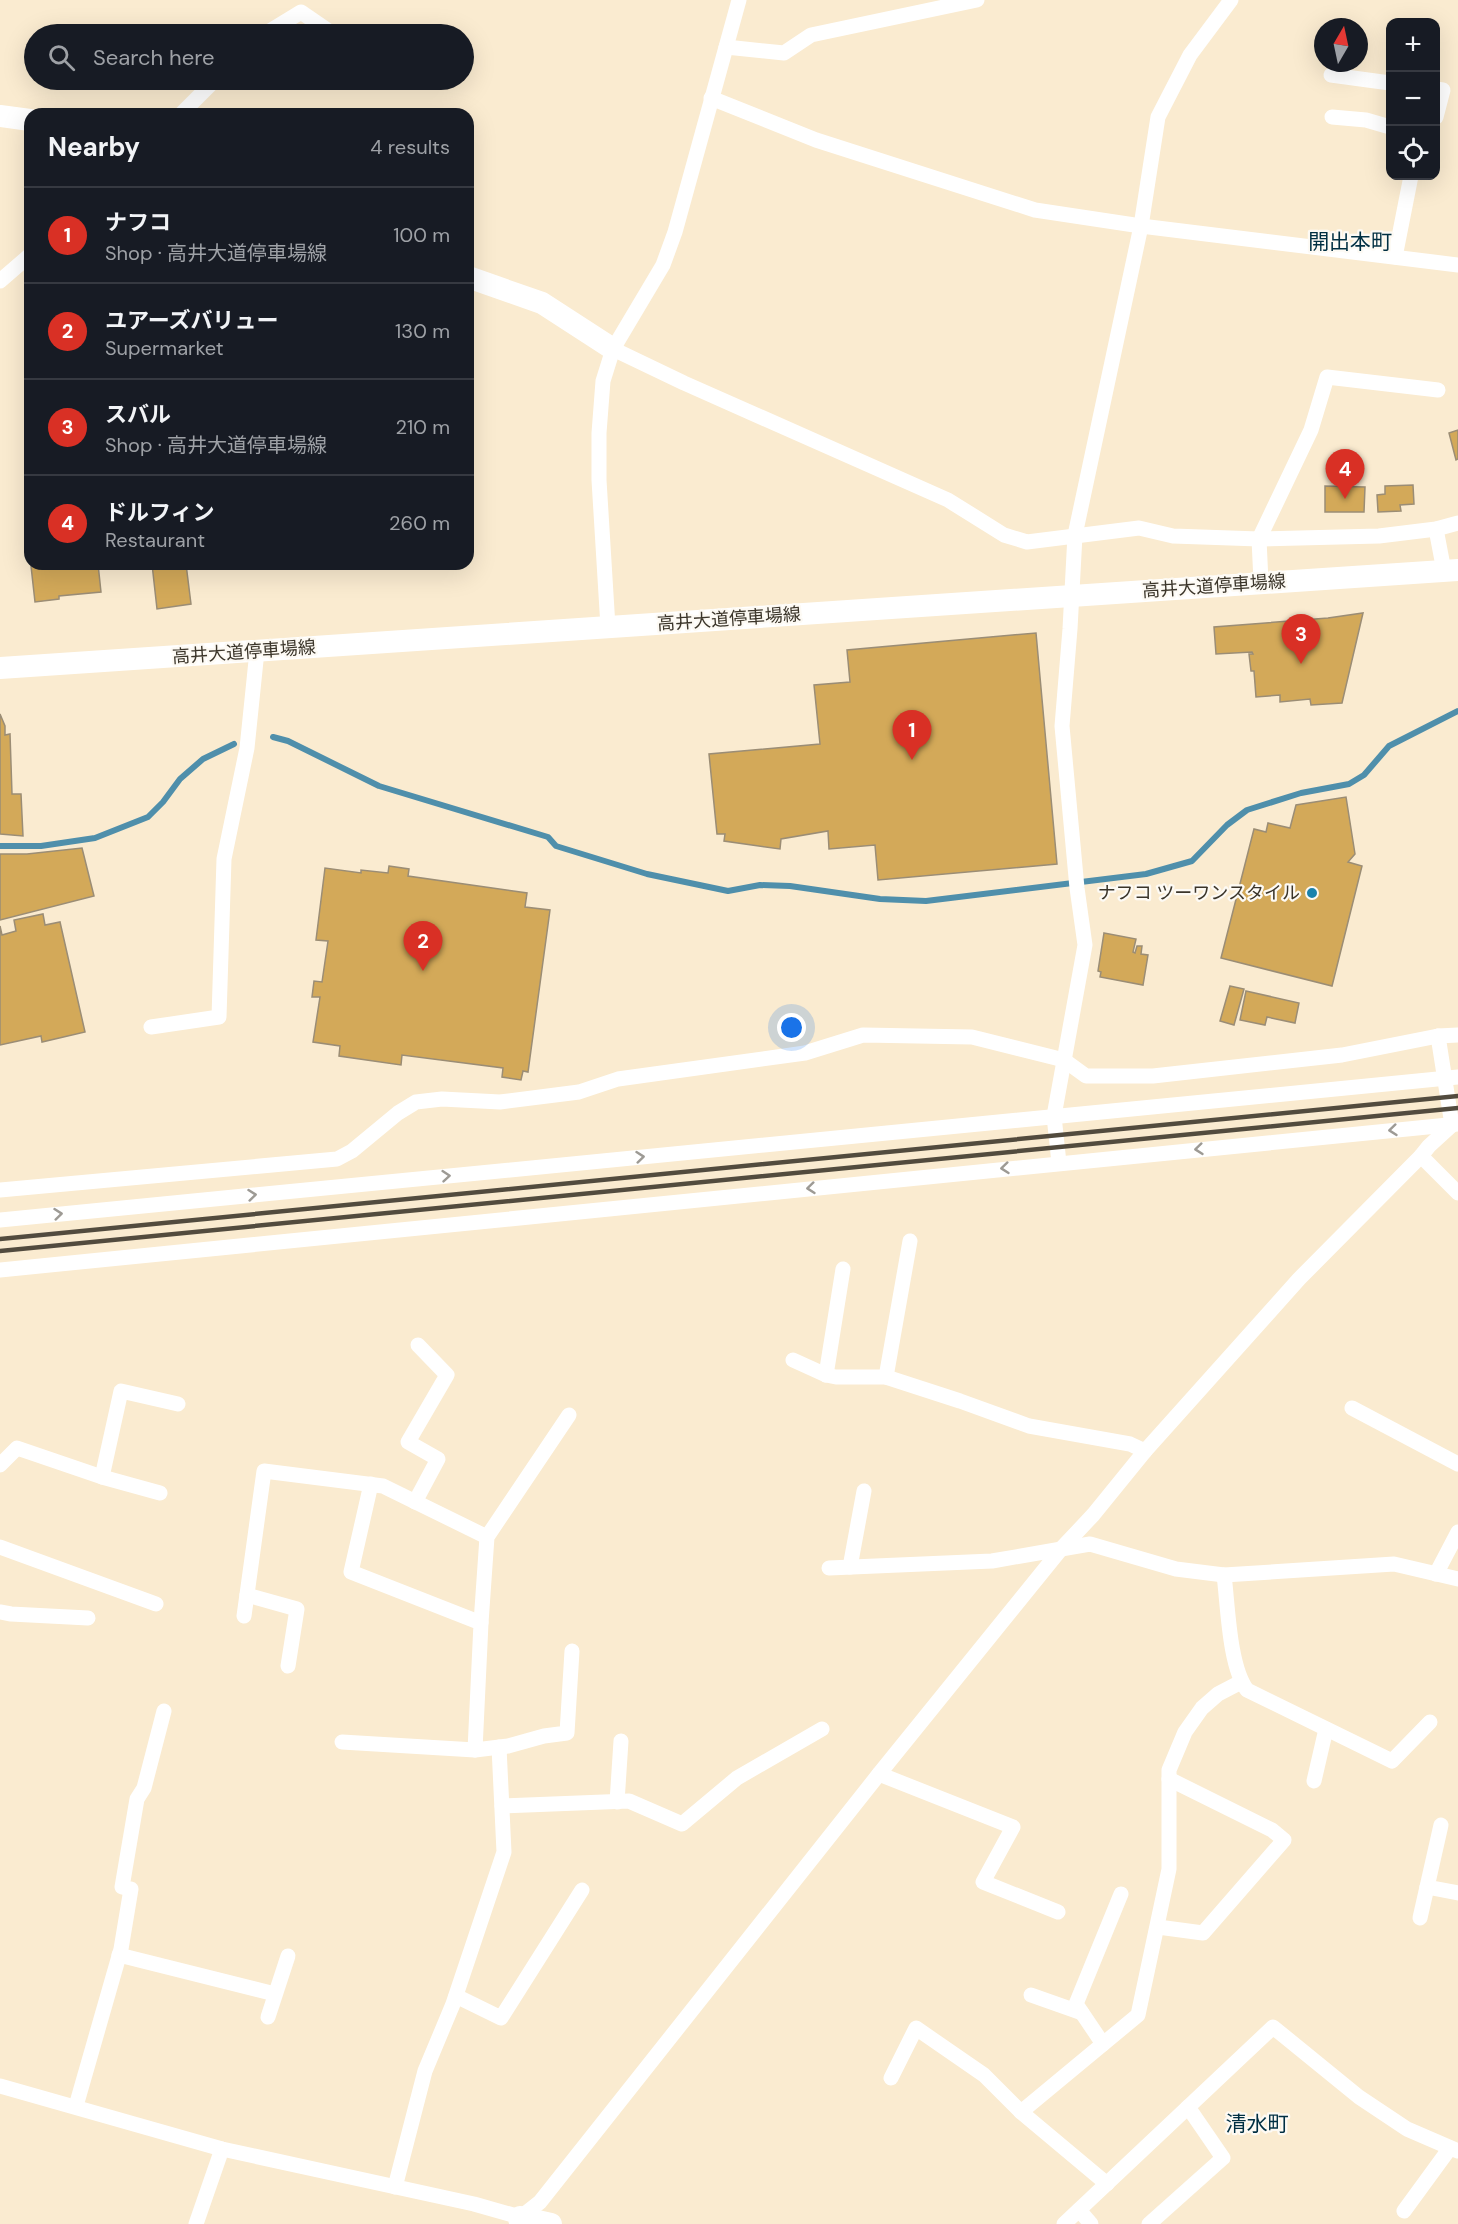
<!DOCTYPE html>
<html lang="en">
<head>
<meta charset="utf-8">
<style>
  body { margin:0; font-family:"DM Sans","Noto Sans JP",sans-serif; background:#242831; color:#f1f3f6 }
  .controls { position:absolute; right:18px; top:18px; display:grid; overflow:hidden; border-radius:12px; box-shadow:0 6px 24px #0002 }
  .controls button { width:54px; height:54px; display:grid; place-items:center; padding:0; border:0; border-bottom:2px solid #363941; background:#171b24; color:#f1f3f6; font:30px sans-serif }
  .compass { position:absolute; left:1314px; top:18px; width:54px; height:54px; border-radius:50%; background:#171b24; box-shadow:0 6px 24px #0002; rotate:9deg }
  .you { position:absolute; left:792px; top:1028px; width:21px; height:21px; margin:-15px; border:4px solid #fff; border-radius:50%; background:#1a73e8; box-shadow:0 0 0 9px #1a73e833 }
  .badge { display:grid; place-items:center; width:39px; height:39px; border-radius:50%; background:#d93025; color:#fff; font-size:20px; font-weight:700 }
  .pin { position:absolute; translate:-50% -50px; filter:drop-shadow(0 2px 3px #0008) }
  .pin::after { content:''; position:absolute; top:32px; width:21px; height:18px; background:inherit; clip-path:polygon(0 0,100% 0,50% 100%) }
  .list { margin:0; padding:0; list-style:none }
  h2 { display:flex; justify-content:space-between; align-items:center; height:78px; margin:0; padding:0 24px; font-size:26px }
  h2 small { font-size:20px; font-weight:400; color:#9ea1a6 }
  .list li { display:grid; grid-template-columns:39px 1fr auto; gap:18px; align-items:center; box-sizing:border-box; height:96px; padding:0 24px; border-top:2px solid #363941 }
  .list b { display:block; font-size:22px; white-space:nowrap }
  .list p { margin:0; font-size:20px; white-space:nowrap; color:#9ea1a6 }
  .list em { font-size:20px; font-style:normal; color:#9ea1a6 }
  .icon { flex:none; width:33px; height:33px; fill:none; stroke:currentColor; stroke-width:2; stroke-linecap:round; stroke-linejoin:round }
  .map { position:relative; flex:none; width:1458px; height:2224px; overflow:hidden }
  .search { position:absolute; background:#171b24; box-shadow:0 6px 24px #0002; left:24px; top:24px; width:450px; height:66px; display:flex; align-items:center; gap:15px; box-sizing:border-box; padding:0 21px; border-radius:33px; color:#9ea1a6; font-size:22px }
  .panel { position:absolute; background:#171b24; box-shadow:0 6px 24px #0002; left:24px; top:108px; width:450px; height:462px; border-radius:18px }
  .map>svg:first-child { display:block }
</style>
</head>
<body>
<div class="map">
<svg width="1458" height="2224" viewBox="0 0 1458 2224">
  <rect width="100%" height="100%" fill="#faebd0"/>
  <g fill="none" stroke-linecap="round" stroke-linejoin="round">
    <!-- stream -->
    <g stroke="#4f8fab" stroke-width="6">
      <polyline points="273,737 288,741 379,786 548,837 556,846 647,874 728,891 760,885 790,886 880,899 926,901 1146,874 1192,861 1227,825 1247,810 1301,793 1349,784 1364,775 1389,746 1458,711"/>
      <polyline points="0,846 41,846 95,838 148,817 163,802 180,779 203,759 234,744"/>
    </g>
  </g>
  <!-- building -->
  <g fill="#d3a959" stroke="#9b8d75" stroke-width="1.5">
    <polygon points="1458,430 1458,459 1456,460 1449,433"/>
    <polygon points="1413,485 1414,504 1400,505 1401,511 1378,512 1377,495 1385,494 1385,486"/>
    <polygon points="1325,486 1365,487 1364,512 1325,512"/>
    <polygon points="49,564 98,564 101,592 59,596 59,599 35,602 31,566"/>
    <polygon points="152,564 186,564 191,604 157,609"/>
    <polygon points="1363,613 1342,703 1311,705 1310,699 1280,702 1280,695 1256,697 1254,671 1251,671 1249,654 1253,654 1252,652 1216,654 1214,627 1328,618"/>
    <polygon points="1036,633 1057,864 878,880 875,845 829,849 828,831 781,839 780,849 724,841 725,834 717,834 709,754 820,744 814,685 850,682 847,650"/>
    <polygon points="0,714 5,726 5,735 10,734 12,794 21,794 23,836 0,834"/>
    <polygon points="1346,797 1355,854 1348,862 1362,866 1332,986 1221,958 1254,829 1266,832 1268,823 1290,828 1296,805"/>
    <polygon points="82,848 94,896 0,920 0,854 27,854"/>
    <polygon points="389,866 409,869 408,876 527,893 525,907 550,910 528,1072 523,1071 521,1080 502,1077 503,1068 402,1055 401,1065 339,1056 340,1046 313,1042 320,997 312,997 314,981 322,982 328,941 316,940 325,868 361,873 361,870 388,873"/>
    <polygon points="43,914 45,925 60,922 85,1032 42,1042 41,1036 0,1045 0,926 2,935 16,931 14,920"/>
    <polygon points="1104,933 1136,939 1133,952 1135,953 1137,946 1142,946 1141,954 1148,955 1143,985 1100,977 1101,972 1098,971"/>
    <polygon points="1230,986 1244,989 1234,1025 1220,1021"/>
    <polygon points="1246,991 1299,1003 1295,1023 1267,1017 1265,1025 1240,1020"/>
  </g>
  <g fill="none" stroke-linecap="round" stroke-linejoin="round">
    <!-- street -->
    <g stroke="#fff" stroke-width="15">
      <polyline points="265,34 301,12 333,34"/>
      <polyline points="726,47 784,53 811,35 977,0"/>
      <polyline points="1331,75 1390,83"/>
      <polyline points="1436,89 1443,90 1436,117"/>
      <polyline points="711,98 816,140 1035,210 1141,226 1458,265"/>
      <polyline points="181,114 215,80"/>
      <polyline points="1332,117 1366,120 1390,127"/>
      <polyline points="1395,257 1411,176"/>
      <polyline points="0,281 30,255"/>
      <polyline points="613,349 684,383 948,500 1004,535 1027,542 1139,528 1173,536 1259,539 1379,536 1436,529 1458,523"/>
      <polyline points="1436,529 1444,571"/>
      <polyline points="1261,582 1259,539 1311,430 1327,377 1438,390"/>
      <polyline points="608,627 599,480 599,433 603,381 613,349 663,265 675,232 739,0"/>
      <polyline points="151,1027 219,1017 224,859 247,748 257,651"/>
      <polyline points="1438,1036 1452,1125"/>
      <polyline points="1421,1156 1458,1193"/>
      <polyline points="1059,1163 1054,1116 1085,945 1077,888 1062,726 1070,629 1075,535 1141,226 1158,117 1190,55 1231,0"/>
      <polyline points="0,1190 337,1159 352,1151 398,1113 416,1102 442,1099 500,1102 579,1092 618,1079 805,1053 863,1035 972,1037 1064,1060 1086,1076 1153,1076 1342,1055 1438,1036 1458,1035"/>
      <polyline points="0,1220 1458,1077"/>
      <polyline points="0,1270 1458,1124"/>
      <polyline points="793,1360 826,1375 836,1377 886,1377 960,1401 1029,1426 1130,1444 1145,1451"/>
      <polyline points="826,1375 843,1269"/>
      <polyline points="886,1377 910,1241"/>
      <polyline points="1352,1408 1458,1464"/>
      <polyline points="0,1465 17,1448 102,1477 160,1493"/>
      <polyline points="102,1477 121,1391 178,1404"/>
      <polyline points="371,1484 351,1572 481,1623 475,1750 508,1746 544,1736 567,1733 572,1651"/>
      <polyline points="415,1502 438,1459 408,1442 447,1375 418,1345"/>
      <polyline points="0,1547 156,1604"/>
      <polyline points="850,1567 864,1491"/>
      <polyline points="829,1568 992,1561 1090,1544 1176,1569 1224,1575 1394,1564 1458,1579"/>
      <polyline points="1436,1574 1458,1532"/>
      <path d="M1224,1575C1228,1606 1229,1666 1247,1690L1392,1761L1430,1722"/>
      <polyline points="247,1595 297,1609 288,1666"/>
      <polyline points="0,1612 11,1614 88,1618"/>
      <polyline points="244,1616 264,1471 383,1486 487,1537"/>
      <polyline points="481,1623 487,1537 569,1415"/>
      <polyline points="342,1742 475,1750"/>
      <polyline points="879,1774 1013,1827 983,1882 1058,1912"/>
      <polyline points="1314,1781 1326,1729"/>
      <polyline points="617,1802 621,1741"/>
      <polyline points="502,1806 629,1801 682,1824 737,1778 822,1729"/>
      <polyline points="1427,1887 1458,1893"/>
      <polyline points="1420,1918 1441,1825"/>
      <polyline points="1158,1927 1203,1933 1284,1840 1272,1830 1169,1779"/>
      <polyline points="119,1955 275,1994"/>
      <polyline points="1031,1995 1082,2013"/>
      <polyline points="456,1996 501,2018 582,1890"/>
      <polyline points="268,2017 288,1956"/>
      <polyline points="1103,2044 1076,2004 1121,1894"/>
      <polyline points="891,2078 916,2028 984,2075 1021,2112 1138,2015 1169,1869 1169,1770 1185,1732 1202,1708 1218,1694 1241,1682"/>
      <polyline points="0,2086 222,2149 474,2204 520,2217"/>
      <polyline points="76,2106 121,1949 131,1889 122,1887 137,1799 144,1788 164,1711"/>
      <polyline points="1021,2112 1107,2184"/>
      <polyline points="395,2187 425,2071 453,2004 504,1852 499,1747"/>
      <polyline points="1079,2210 1091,2224"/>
      <polyline points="1404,2211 1450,2148"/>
      <polyline points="516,2221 540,2202 879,1774 1061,1549 1093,1515 1145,1451 1299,1279 1421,1156 1429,1146 1452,1125"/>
      <polyline points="196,2224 222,2149"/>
      <polyline points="1064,2224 1273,2027 1359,2097 1407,2129 1458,2151"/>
      <polyline points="1149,2224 1223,2158 1188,2107"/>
    </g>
    <!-- secondary -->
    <g stroke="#fff" stroke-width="22">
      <polyline points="0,116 30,120"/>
      <polyline points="468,277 542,303 613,349"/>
      <polyline points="0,668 1458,570"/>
      <polyline points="520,2217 551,2224"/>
    </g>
    <!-- rail -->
    <g stroke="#524b3e" stroke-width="4.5">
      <polyline points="0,1239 1458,1096"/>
      <polyline points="0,1251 1458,1108"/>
    </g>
  </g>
  <!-- one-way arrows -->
  <defs><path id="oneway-chevron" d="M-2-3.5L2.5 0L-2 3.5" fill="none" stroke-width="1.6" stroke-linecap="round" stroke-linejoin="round" transform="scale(1.5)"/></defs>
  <g stroke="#9d9a94">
    <use href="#oneway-chevron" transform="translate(1393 1130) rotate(174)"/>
    <use href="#oneway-chevron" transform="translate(1199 1149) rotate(174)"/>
    <use href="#oneway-chevron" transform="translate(640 1157) rotate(-6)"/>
    <use href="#oneway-chevron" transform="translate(1005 1168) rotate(174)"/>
    <use href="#oneway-chevron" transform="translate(446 1176) rotate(-5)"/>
    <use href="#oneway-chevron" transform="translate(811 1188) rotate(174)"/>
    <use href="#oneway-chevron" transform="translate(252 1195) rotate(-6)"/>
    <use href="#oneway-chevron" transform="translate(58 1214) rotate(-6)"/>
  </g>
  <!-- markers -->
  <circle fill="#1b82ac" stroke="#fdfaf4" stroke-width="2" cx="1312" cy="893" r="6"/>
  <g text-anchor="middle" stroke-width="4.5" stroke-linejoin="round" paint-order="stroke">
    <!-- street labels -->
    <g font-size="18" fill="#3b352a" stroke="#fdfaf4">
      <text transform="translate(1214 586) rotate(-4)" y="6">高井大道停車場線</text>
      <text transform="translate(729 619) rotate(-4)" y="6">高井大道停車場線</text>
      <text transform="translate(244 652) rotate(-4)" y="6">高井大道停車場線</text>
    </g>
    <!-- poi labels -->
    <g font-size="18" fill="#3b352a" stroke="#fdfaf4" text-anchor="end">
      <text x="1300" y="899">ナフコ ツーワンスタイル</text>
    </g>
    <!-- quarter labels -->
    <g font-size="21" fill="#002f42" stroke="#fdfaf4">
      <text x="1350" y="249">開出本町</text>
      <text x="1257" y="2131">清水町</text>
    </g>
  </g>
</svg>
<div class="controls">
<button>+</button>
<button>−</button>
<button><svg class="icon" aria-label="locate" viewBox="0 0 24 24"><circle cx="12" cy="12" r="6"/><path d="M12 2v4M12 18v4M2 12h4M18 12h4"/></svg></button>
</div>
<svg class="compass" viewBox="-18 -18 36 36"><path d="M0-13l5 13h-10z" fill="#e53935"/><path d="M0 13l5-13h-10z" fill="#9ea1a6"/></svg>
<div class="you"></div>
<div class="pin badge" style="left:912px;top:760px">1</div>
<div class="pin badge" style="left:423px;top:971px">2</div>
<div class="pin badge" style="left:1301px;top:664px">3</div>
<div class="pin badge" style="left:1345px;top:499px">4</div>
<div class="search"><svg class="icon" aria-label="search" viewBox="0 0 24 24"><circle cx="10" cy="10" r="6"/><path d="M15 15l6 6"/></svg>Search here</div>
<section class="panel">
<h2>Nearby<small>4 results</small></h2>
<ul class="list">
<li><span class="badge">1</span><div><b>ナフコ</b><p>Shop · 高井大道停車場線</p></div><em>100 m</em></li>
<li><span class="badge">2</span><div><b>ユアーズバリュー</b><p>Supermarket</p></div><em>130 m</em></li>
<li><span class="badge">3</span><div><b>スバル</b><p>Shop · 高井大道停車場線</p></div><em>210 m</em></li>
<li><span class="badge">4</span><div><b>ドルフィン</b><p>Restaurant</p></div><em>260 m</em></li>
</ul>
</section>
</div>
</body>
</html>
